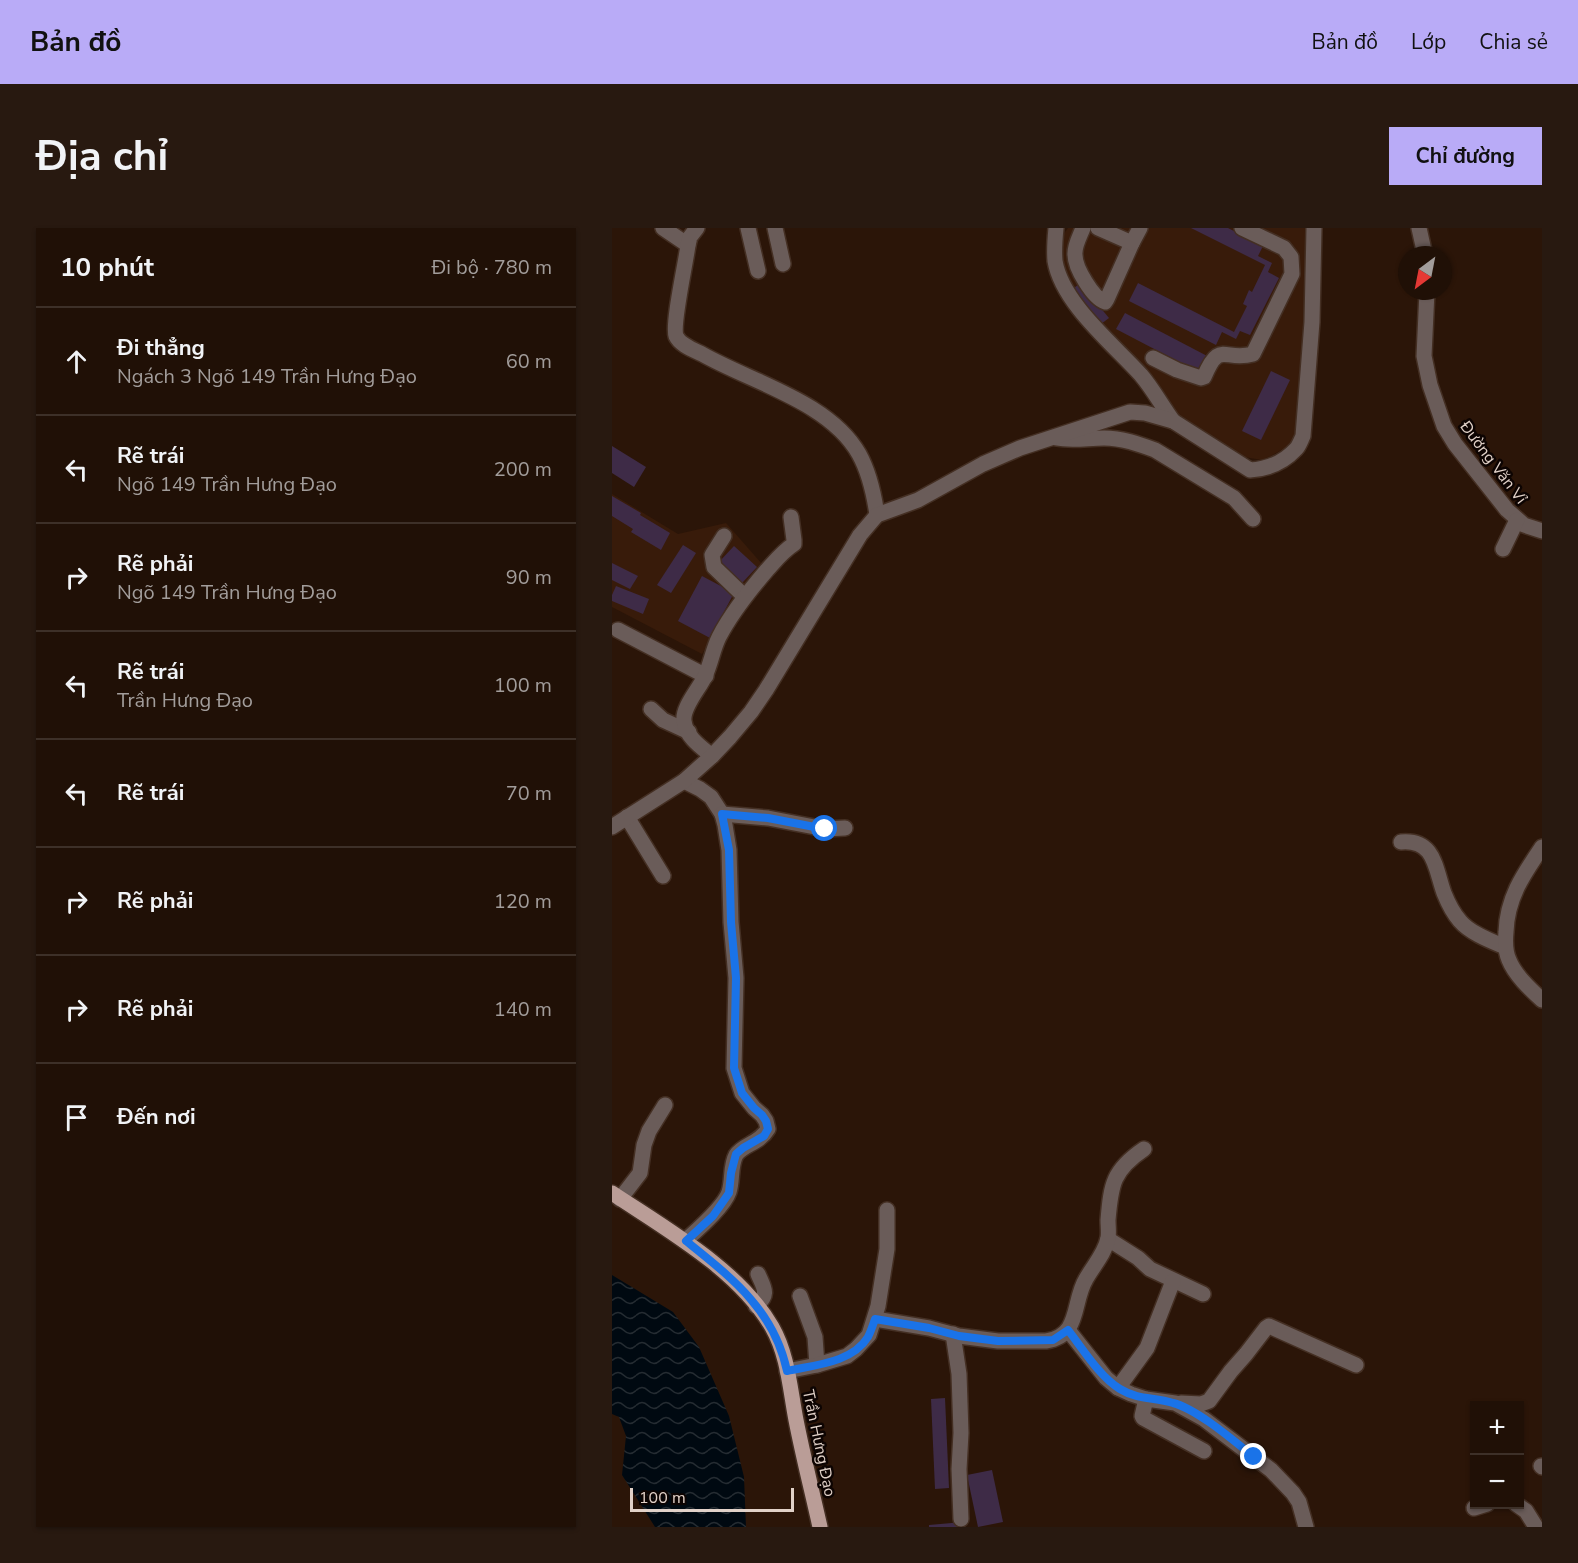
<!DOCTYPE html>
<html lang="vi">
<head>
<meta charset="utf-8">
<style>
  body { margin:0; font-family:"Nunito Sans",sans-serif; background:#281910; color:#f1f3f6 }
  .controls { position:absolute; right:18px; bottom:18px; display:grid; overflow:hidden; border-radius:0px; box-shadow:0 2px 4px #0004 }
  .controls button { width:54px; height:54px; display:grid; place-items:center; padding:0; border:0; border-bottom:2px solid #3d3028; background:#201006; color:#f1f3f6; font:30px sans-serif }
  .compass { position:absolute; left:786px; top:18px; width:54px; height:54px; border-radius:50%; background:#201006; box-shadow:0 2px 4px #0004; rotate:212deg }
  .scale { position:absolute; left:18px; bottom:15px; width:164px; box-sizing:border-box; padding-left:6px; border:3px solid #e1d1c8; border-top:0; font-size:16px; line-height:21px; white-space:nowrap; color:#e1d1c8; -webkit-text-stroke:4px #0d0402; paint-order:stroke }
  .stop { position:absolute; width:18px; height:18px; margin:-14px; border:4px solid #1a73e8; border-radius:50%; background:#fff }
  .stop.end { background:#1a73e8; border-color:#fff; box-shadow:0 2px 6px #0008 }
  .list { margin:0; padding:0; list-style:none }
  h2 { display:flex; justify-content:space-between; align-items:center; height:78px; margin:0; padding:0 24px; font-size:26px }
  h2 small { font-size:20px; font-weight:400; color:#a29d9b }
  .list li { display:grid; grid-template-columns:39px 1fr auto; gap:18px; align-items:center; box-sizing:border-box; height:108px; padding:0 24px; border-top:2px solid #3d3028 }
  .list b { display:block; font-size:22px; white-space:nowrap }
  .list p { margin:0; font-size:20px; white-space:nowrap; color:#a29d9b }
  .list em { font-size:20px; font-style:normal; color:#a29d9b }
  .icon { flex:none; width:33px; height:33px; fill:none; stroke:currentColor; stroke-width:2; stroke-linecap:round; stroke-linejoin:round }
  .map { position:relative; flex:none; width:930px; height:1299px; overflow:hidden; border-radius:0px }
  header { display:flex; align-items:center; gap:36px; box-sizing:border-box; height:84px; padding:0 30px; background:#b9abf7; color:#111 }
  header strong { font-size:28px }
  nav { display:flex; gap:33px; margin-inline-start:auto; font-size:21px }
  .intro { display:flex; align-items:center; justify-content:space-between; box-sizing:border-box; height:144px; padding:0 36px }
  h1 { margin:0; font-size:42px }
  .button { padding:15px 27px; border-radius:0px; background:#b9abf7; color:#111; font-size:21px; font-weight:700 }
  main { display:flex; gap:36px; padding:0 36px }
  aside { flex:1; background:#201006; border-radius:0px; box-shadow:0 2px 4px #0004 }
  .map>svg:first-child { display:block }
</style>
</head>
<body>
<header>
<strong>Bản đồ</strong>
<nav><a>Bản đồ</a><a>Lớp</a><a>Chia sẻ</a></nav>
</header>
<div class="intro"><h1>Địa chỉ</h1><a class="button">Chỉ đường</a></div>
<main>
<aside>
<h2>10 phút<small>Đi bộ · 780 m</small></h2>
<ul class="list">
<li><svg class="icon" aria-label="ahead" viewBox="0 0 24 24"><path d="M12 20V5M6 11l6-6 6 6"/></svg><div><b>Đi thẳng</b><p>Ngách 3 Ngõ 149 Trần Hưng Đạo</p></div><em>60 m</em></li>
<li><svg class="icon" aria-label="left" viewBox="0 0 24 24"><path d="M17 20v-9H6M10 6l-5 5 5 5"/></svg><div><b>Rẽ trái</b><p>Ngõ 149 Trần Hưng Đạo</p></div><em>200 m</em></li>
<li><svg class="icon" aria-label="right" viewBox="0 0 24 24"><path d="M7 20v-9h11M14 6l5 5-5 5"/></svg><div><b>Rẽ phải</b><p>Ngõ 149 Trần Hưng Đạo</p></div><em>90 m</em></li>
<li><svg class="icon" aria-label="left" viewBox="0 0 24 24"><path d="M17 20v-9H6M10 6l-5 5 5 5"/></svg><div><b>Rẽ trái</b><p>Trần Hưng Đạo</p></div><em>100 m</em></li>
<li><svg class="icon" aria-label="left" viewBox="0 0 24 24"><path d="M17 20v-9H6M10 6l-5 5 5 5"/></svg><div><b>Rẽ trái</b></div><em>70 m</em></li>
<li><svg class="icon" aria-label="right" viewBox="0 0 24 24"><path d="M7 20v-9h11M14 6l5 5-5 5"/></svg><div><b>Rẽ phải</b></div><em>120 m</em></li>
<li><svg class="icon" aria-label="right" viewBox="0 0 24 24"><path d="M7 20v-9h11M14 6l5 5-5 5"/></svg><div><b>Rẽ phải</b></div><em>140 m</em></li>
<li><svg class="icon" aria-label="arrive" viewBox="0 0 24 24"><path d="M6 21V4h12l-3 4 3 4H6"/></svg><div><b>Đến nơi</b></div></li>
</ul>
</aside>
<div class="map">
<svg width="930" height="1299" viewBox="0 0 930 1299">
  <defs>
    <pattern id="water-waves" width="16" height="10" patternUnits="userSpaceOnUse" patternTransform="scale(1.5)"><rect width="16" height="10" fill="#000911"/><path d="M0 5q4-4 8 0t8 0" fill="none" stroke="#252c32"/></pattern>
  </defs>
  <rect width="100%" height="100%" fill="#2b1508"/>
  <!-- built -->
  <g fill="#381b0a">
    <polygon points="456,0 694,0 694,41 687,183 683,207 678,217 659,228 650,232 632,229 572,195 455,57 446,14"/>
    <polygon points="0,266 66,306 114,295 150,336 123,369 90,426 0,379"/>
  </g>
  <!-- water -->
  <polygon fill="url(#water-waves)" points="0,1047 61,1084 87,1119 117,1188 132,1249 134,1299 43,1299 10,1247 14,1208 7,1189 0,1186"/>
  <!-- building -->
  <g fill="#3e2b47">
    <polygon points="579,0 616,0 651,18 646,28 660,35 656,44 667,50 638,107 628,103 624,111 610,104 604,117 517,73 526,55 622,104 635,78 631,76 637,62 640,64 653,37"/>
    <polygon points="468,55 497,90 489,96 461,61"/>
    <polygon points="513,85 599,130 590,146 504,101"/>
    <polygon points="659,143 678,152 649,212 630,203"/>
    <polygon points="0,218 34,239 22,259 0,245"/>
    <polygon points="0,268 29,285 28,287 58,305 49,322 19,304 21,301 0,288"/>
    <polygon points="71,317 84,325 59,365 45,357"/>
    <polygon points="122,318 145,339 130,355 107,334"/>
    <polygon points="0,335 26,348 18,361 0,352"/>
    <polygon points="90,348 122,365 98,410 66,393"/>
    <polygon points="4,358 37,371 31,386 0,373 0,367"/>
    <polygon points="333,1170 337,1260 323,1261 319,1171"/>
    <polygon points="380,1242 391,1294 366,1299 355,1247"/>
    <polygon points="351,1294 352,1299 317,1299 317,1297"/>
  </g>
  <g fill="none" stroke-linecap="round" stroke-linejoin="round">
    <defs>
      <g id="minor">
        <polyline points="51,0 76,17"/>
        <path d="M85,0L78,9L76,17C74,34 60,96 64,108C68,117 82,122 90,126C139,154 218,174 247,226C257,244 262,266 265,287"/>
        <polyline points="136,0 146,43"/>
        <polyline points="163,0 171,36"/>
        <path d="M444,0C443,10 442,22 443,33C450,75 501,116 529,147C541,161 550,178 561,193"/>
        <path d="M471,0C468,8 462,18 463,27C463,40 481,70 493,74L495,71L520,15"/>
        <polyline points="486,0 520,15 528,0"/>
        <polyline points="807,0 813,27"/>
        <polyline points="815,63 812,128 818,157 832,198 843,216 895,282 912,297 930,303"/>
        <path d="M541,130L565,142L589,150L592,149C608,111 612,134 641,126L680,46L679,29L672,20L630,0"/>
        <path d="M444,210C460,213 476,210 492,210C510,210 527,216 543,222L622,270L641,291"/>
        <polyline points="112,308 100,327 102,339 132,368"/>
        <polyline points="891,321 905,292"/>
        <polyline points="6,402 94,448"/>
        <polyline points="39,481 51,492 77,504"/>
        <path d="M100,528C89,519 74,509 72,493C70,479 88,460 93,448C99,435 101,421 107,409C120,384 137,363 155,342C164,332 171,323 182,316V312L179,289"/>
        <path d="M72,553L88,561L99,569L110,586L113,597L117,622L119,694L124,750L122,840L130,865L142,880L150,887L154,893L156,901C147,916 131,916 124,927C118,938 121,952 117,964C112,979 85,1002 73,1013"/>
        <polyline points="110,586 156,590 213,601 233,600"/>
        <polyline points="15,589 51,648"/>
        <path d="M0,599L72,553L100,528L118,509L139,484L154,462L248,307L265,287L306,272L371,236L408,220L518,184L533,185L561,193L638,242C655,241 672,234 684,221C687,218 689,212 691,208L700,94L702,0"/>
        <path d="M789,614C823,611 823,640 832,665C836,675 841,685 848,693C858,705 879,713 893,719"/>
        <path d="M930,619C911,647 895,670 894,704C893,714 893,723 897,732C903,747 918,761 930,772"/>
        <polyline points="8,971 28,945 32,917 37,903 53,877"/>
        <polyline points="496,1011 526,1030 538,1041 591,1066"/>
        <polyline points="188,1068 203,1109 205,1137"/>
        <path d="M144,1078C158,1066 152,1060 146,1046"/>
        <path d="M263,1091L317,1100L347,1108L386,1113H434C469,1108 460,1074 474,1051C481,1038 493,1026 496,1010C497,1005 496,998 496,992C499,956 501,942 532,921"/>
        <polyline points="456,1102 494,1150 506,1160 519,1166 534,1171 563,1175 592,1191 659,1242 681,1265 687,1274 694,1299"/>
        <polyline points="341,1106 347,1146 349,1205 347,1241 349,1291"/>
        <polyline points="175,1143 205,1137 235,1128 244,1121 257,1107 266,1078 275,1021 275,982"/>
        <polyline points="506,1160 535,1120 561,1053"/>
        <polyline points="534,1171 530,1188 531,1190 592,1223"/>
        <polyline points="569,1175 589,1176 597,1173 619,1143 634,1126 654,1100 657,1098 744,1137"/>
        <polyline points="929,1238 930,1239"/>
        <polyline points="904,1276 914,1283 924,1299"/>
        <polyline points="862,1280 875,1276"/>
      </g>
      <path id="major" d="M0,965C54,1001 127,1042 160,1099C176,1127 178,1161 184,1192C191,1228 200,1263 208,1299"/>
    </defs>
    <!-- minor casing -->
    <use href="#minor" stroke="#442f23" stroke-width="18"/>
    <!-- major casing -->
    <use href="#major" stroke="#442f23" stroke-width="18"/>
    <!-- minor -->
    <use href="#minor" stroke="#6a5c59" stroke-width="15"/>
    <!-- major -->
    <use href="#major" stroke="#ba9d97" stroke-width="15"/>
  </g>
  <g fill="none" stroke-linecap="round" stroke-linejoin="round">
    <!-- route -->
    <path stroke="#1a73e8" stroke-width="8" d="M213,601L156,590L110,586L117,622L119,694L124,750L122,840L130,865L142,880L150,887L154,893L156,901L152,908L131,920L124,926L119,945L117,965L101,988L74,1013C120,1050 162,1082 175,1143C202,1137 240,1135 256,1109C259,1103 261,1097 263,1091L317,1100L347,1108L386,1113L441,1112L456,1102C471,1121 487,1148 508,1161C526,1172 542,1169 561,1175C585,1181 622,1213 642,1229"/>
  </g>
  <g text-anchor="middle" stroke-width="5" stroke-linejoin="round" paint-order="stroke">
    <!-- street labels -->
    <g font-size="16" fill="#e1d1c8" stroke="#0d0402">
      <text transform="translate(882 234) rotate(53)" y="6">Đường Văn Vỉ</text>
      <text transform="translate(208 1215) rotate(78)" y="6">Trần Hưng Đạo</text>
    </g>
  </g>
</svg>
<div class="controls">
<button>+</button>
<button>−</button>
</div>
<svg class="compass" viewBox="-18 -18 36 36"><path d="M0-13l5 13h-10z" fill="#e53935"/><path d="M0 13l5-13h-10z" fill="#a29d9b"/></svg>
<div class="scale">100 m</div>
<div class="stop" style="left:213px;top:601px"></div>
<div class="stop end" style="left:642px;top:1229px"></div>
</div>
</main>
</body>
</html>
